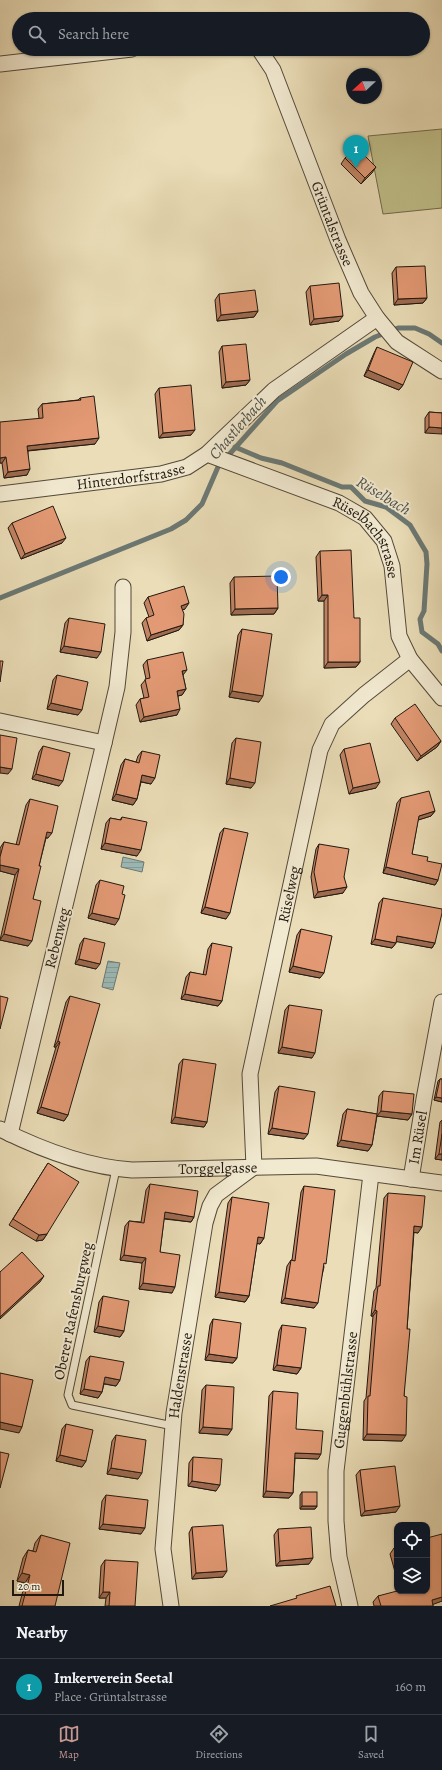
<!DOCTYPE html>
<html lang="en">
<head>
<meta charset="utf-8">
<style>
  body { margin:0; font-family:Alegreya,serif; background:#20242c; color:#f1f3f6 }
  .controls { position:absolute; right:12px; bottom:12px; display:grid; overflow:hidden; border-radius:8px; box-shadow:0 1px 3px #0004 }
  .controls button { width:36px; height:36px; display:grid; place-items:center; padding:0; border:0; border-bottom:1px solid #363941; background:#171b24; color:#f1f3f6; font:20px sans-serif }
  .compass { position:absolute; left:346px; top:68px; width:36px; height:36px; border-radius:50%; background:#171b24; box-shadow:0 1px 3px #0004; rotate:248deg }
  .scale { position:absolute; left:12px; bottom:10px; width:52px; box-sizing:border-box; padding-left:4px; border:2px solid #221810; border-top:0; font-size:11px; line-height:14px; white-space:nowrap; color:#221810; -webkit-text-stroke:3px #f1e9d0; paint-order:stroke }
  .you { position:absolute; left:281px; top:577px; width:14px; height:14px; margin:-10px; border:3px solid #fff; border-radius:50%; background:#1a73e8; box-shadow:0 0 0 6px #1a73e833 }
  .badge { display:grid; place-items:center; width:26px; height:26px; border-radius:50%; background:#c59692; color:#fff; font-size:13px; font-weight:700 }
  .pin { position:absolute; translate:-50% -33px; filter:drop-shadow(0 1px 2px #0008) }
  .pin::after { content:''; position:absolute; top:21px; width:14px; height:12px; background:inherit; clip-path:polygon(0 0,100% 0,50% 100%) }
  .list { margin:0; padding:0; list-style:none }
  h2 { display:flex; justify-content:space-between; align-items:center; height:52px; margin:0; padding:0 16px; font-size:17px }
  h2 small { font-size:13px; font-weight:400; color:#9ea1a6 }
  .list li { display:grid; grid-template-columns:26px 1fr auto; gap:12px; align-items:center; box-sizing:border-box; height:56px; padding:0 16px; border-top:1px solid #363941 }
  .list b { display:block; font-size:15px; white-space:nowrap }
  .list p { margin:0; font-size:13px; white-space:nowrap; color:#9ea1a6 }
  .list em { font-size:13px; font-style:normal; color:#9ea1a6 }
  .icon { flex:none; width:22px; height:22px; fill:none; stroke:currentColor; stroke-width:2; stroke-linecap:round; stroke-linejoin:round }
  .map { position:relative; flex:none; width:442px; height:1606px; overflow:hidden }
  .search { position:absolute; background:#171b24; box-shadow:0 1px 3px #0004; left:12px; right:12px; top:12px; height:44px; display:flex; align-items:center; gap:10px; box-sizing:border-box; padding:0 14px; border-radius:22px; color:#9ea1a6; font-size:15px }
  .sheet { height:108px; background:#171b24 }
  nav { display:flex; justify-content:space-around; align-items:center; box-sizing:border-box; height:56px; border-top:1px solid #363941; background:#171b24; font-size:11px; color:#9ea1a6 }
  nav a { display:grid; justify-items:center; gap:2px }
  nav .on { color:#c59692 }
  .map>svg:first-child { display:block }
</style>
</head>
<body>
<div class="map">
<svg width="442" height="1606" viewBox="0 0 442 1606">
  <defs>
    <pattern id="water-rules" width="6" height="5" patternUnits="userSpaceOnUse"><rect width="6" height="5" fill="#9cbab8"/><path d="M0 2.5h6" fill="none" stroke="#869f9d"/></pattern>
  </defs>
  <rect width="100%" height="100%" fill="#eaddb7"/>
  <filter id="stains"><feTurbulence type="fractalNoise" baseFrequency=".005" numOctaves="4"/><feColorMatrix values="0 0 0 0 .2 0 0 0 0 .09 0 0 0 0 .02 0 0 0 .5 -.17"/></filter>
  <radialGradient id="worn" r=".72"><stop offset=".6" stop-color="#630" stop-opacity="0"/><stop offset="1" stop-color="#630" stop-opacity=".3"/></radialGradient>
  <!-- green -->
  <polygon fill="#bfbe89" stroke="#706b4c" points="442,129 442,208 383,214 368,136"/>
  <!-- water -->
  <g fill="url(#water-rules)" stroke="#6b7975">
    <polygon points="123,857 144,862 142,872 121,867"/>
    <polygon points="108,961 120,963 113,990 102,987"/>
  </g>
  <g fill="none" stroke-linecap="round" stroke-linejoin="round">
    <!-- stream -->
    <g stroke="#6b7975" stroke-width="5">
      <polyline points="235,447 261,458 282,463 342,487 351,487 365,501 386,507 410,525 426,552 427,564 424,611 420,619 422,632 438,644 442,651"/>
      <polyline points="0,598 171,529 186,520 202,504 218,467 277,401 346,354 375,337 398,328 415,328 429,334 442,343"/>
    </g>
    <defs>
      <polyline id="service" points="116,1169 68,1395 72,1405 173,1426"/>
      <g id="minor">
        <path id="s1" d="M259,49L273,70L338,240L361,293L377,318L397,342L442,371"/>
        <polyline points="0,64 132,49"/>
        <path id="s2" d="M207,454L339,503L365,518L384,541L392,566L399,636L410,659L442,698"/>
        <path id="s3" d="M0,494L161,474L187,467L207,454L274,390L377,318"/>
        <polyline points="0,721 104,743 10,1134"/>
        <polyline points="104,743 117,687 123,632 123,587"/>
        <path id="s4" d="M0,1129C40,1149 87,1167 132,1170L316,1166L442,1183"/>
        <path id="s5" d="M411,1179L424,1099L442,1002"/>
        <path id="s6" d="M171,1606L163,1549L174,1413L205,1223L210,1206L216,1195L254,1167L250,1074L320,750L332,724L364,695L410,659"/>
        <path id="s7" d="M350,1606L339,1557L336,1521V1471L371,1174"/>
      </g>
    </defs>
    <!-- service casing -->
    <use href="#service" stroke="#54493a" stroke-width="9"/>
    <!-- minor casing -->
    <use href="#minor" stroke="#54493a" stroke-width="17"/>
    <!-- service -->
    <use href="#service" stroke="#f1e9d0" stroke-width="7"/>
    <!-- minor -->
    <use href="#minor" stroke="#f1e9d0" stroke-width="15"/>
  </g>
  <!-- wall -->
  <g fill="#c28464" stroke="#221810">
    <polygon points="345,158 372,173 361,184 341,164"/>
    <polygon points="396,267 427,298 423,303 394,305 392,273"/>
    <polygon points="310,286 339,321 310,325 306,292"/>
    <polygon points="219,294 258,311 254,317 217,321 215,300"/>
    <polygon points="222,346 250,380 246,385 222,388 219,352"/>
    <polygon points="377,347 403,385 399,390 364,376 374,353"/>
    <polygon points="159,388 191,435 159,438 155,394"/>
    <polygon points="80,398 95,444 28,451 27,475 4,478 2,463 0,463 39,418 38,409 42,404 78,400"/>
    <polygon points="429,412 442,413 425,433 425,418"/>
    <polygon points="12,523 62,543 21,559 8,528"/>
    <polygon points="320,551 354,618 360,662 356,667 324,668 324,601 318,601 316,557"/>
    <polygon points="234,577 278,608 274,614 231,615 230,583"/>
    <polygon points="148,597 185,609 182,610 183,625 179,630 147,641 142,623 146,618 149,617 144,603"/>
    <polygon points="69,618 97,658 60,652 65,623"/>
    <polygon points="242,629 259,702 229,697 238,635"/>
    <polygon points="147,660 183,675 186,689 182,695 178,696 177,715 140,722 136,705 140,699 144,698 141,685 146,679 143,665"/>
    <polygon points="57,675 78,715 47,709 53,680"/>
    <polygon points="395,718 441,741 437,747 417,761 391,724"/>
    <polygon points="236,738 251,788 226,784 232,743"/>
    <polygon points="43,746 59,786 32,779 39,752"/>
    <polygon points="344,749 376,788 349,794 340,755"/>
    <polygon points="142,751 151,784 141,782 137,799 133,805 112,800 121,765 125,759 136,762 138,756"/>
    <polygon points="401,798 435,811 431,816 418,820 412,854 438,880 435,885 383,873 397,803"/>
    <polygon points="30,799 48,838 46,838 39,866 33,899 28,946 0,940 15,875 0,871 0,848 4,842 16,845 26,805"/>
    <polygon points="122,817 137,856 101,849 106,823 110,818 120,820"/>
    <polygon points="224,828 226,919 201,913 220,833"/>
    <polygon points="319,844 344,877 343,893 314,898 311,877 316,849"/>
    <polygon points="100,880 115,925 88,918 96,885"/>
    <polygon points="383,898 435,943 432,948 396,941 396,943 392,948 371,944 379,903"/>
    <polygon points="301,929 320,978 289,972 297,935"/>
    <polygon points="84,938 96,969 75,964 80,944"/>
    <polygon points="212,943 222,1001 218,1006 181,999 186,977 190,972 203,975 208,949"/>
    <polygon points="70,996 68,1115 64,1121 37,1113 56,1047 54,1047 66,1002"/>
    <polygon points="289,1005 312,1058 278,1053 285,1010"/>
    <polygon points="183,1059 207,1122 204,1127 171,1123 179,1064"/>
    <polygon points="440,1079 442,1079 442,1102 434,1100 438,1081"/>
    <polygon points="279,1086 304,1139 268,1134 275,1092"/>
    <polygon points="383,1091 412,1114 408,1120 377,1116 372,1145 368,1151 337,1146 343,1114 347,1109 377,1114 379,1096"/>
    <polygon points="442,1120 442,1160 435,1159 440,1122"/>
    <polygon points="48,1163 47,1234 43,1240 36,1241 9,1225"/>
    <polygon points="150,1184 194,1217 191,1222 164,1219 160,1252 172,1293 139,1289 142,1263 120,1260 125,1226 129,1221 141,1222 146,1190"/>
    <polygon points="304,1186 324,1267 314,1308 281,1303 287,1266 291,1260 292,1260 301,1192"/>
    <polygon points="388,1193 418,1233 414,1232 407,1329 404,1396 402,1441 363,1440 364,1401 366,1398 373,1316 371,1316 374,1291 376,1288 384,1198"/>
    <polygon points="232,1197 264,1238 260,1244 257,1243 249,1296 245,1302 215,1297 228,1203"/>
    <polygon points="103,1296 124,1331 120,1337 94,1332 99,1302"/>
    <polygon points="213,1319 237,1358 233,1363 205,1360 210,1325"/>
    <polygon points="282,1325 301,1368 297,1374 273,1370 279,1331"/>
    <polygon points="90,1356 120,1380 116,1386 104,1384 102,1392 98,1398 80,1394 86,1361"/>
    <polygon points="206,1385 232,1429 228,1435 199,1433 202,1390"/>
    <polygon points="273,1391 296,1429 318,1459 295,1458 293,1493 289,1498 263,1497 269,1396"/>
    <polygon points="66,1424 86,1461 82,1467 56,1461 62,1429"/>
    <polygon points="116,1435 138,1479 107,1474 112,1441"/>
    <polygon points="193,1457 216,1491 188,1486 189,1463"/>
    <polygon points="360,1470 396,1512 361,1516 356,1475"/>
    <polygon points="302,1492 317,1506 315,1509 300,1509 300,1495"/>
    <polygon points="106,1495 141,1534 99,1529 102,1501"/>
    <polygon points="192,1527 223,1577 192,1579 189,1533"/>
    <polygon points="278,1529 309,1564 276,1566 274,1535"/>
    <polygon points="442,1534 442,1601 433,1604 433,1606 374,1606 373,1602 378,1596 427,1591"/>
    <polygon points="41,1535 55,1606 19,1606 25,1583 17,1581 23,1558 28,1550 33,1551 35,1543"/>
    <polygon points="397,1547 397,1579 390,1554 394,1548"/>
    <polygon points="105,1560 135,1606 105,1606 106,1598 99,1598 101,1566"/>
  </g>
  <!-- shaded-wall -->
  <g fill="#9e6b51" stroke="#221810">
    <polygon points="376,167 372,173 361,184 365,178"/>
    <polygon points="427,298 423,303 394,305 398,299"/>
    <polygon points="258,311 254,317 217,321 221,315"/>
    <polygon points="343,316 339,321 310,325 314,319"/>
    <polygon points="368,370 403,385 399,390 364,376"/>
    <polygon points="250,380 246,385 222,388 226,382"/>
    <polygon points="429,427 442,428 442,434 425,433"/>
    <polygon points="195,430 191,435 159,438 163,433"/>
    <polygon points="99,438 95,444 23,451 27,446"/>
    <polygon points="6,457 2,463 0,463 0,458"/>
    <polygon points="30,469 27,475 4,478 8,472"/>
    <polygon points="66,538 62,543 21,559 25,554"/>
    <polygon points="322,595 328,595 324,601 318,601"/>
    <polygon points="189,603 185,609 177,612 181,606"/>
    <polygon points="278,608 274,614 231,615 235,609"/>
    <polygon points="183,625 179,630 147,641 151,635"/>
    <polygon points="64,646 101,652 97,658 60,652"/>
    <polygon points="328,662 360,662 356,667 324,668"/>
    <polygon points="187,670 183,675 182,671"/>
    <polygon points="186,689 182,695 173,697 177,691"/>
    <polygon points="232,691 263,696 259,702 229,697"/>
    <polygon points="51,703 82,710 78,715 47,709"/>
    <polygon points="180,709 177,715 140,722 144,717"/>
    <polygon points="441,741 437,747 417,761 421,756"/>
    <polygon points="0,767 12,769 8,774 0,773"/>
    <polygon points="36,774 63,781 59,786 32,779"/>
    <polygon points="142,775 155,778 151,784 138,781"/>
    <polygon points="230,778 255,783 251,788 226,784"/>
    <polygon points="380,782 376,788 349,794 353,788"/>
    <polygon points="116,794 137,799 133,805 112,800"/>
    <polygon points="435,811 431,816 415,821 419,816"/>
    <polygon points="47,832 52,833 48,838 43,837"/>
    <polygon points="105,843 141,850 137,856 101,849"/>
    <polygon points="0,865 19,869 15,875 0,871"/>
    <polygon points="386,867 438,880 435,885 383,873"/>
    <polygon points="347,887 343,893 314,898 318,892"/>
    <polygon points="205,907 230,913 226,919 201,913"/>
    <polygon points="92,913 119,919 115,925 88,918"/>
    <polygon points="4,934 32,941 28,946 0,940"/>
    <polygon points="397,936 435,943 432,948 393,941"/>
    <polygon points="375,939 396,943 392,948 371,944"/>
    <polygon points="79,959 100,964 96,969 75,964"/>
    <polygon points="293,966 324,973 320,978 289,972"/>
    <polygon points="185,994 222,1001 218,1006 181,999"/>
    <polygon points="58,1041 60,1042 56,1047 54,1047"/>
    <polygon points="282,1047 315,1053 312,1058 278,1053"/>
    <polygon points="436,1097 442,1098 442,1102 434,1100"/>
    <polygon points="41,1107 68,1115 64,1121 37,1113"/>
    <polygon points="381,1111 412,1114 408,1120 377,1116"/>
    <polygon points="175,1117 207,1122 204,1127 171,1123"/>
    <polygon points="272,1128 308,1134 304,1139 268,1134"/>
    <polygon points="341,1140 372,1145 368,1151 337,1146"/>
    <polygon points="439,1154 442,1154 442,1160 435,1159"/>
    <polygon points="165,1212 194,1217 191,1222 161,1218"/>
    <polygon points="414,1226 422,1227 418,1233 410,1232"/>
    <polygon points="47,1234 43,1240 36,1241 39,1235"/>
    <polygon points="258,1237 264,1238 260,1244 254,1243"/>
    <polygon points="124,1255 146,1258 142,1263 120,1260"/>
    <polygon points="44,1276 40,1282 0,1319 0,1317"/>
    <polygon points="143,1283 175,1287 172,1293 139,1289"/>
    <polygon points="219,1292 249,1296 245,1302 215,1297"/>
    <polygon points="285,1298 318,1303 314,1308 281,1303"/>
    <polygon points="375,1310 377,1311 373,1316 371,1316"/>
    <polygon points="98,1326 124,1331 120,1337 94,1332"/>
    <polygon points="209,1354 237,1358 233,1363 205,1360"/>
    <polygon points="277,1365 301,1368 297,1374 273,1370"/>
    <polygon points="105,1377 120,1380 116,1386 101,1383"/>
    <polygon points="84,1389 102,1392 98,1398 80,1394"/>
    <polygon points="0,1422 22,1427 19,1433 0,1429"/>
    <polygon points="203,1427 232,1429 228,1435 199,1433"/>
    <polygon points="367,1434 406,1435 402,1441 363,1440"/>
    <polygon points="295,1453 321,1454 318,1459 291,1458"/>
    <polygon points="60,1455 86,1461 82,1467 56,1461"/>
    <polygon points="111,1468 142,1473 138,1479 107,1474"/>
    <polygon points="192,1481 220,1485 216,1491 188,1486"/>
    <polygon points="266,1491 293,1493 289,1498 263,1497"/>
    <polygon points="302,1506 317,1506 315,1509 300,1509"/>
    <polygon points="400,1506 396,1512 361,1516 365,1511"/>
    <polygon points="103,1524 145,1528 141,1534 99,1529"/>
    <polygon points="313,1558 309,1564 276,1566 280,1561"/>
    <polygon points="227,1571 223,1577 192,1579 196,1573"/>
    <polygon points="22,1573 30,1575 25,1583 17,1581"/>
    <polygon points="103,1592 110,1592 106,1598 99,1598"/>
    <polygon points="442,1597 442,1601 429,1606 432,1600"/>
  </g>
  <!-- building -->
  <g fill="#e29974" stroke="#221810">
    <polygon points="356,147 376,167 365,178 345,158"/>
    <polygon points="425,266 427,298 398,299 396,267"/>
    <polygon points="339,283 343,316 314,319 310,286"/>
    <polygon points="255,290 258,311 221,315 219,294"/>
    <polygon points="246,344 250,380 226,382 222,346"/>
    <polygon points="377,347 413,362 403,385 368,370"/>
    <polygon points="191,385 195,430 163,433 159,388"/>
    <polygon points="94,396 99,438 27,446 30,469 8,472 6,457 0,458 0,422 43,418 42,404 81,400 80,398"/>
    <polygon points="429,412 442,413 442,428 429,427"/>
    <polygon points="53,506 66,538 25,554 12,523"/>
    <polygon points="351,550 354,618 360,618 360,662 328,662 328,595 322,595 320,551"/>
    <polygon points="277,576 278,608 235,609 234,577"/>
    <polygon points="184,586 189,603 181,606 184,614 183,625 151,635 146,618 154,615 148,597"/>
    <polygon points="69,618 105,624 101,652 64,646"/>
    <polygon points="242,629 272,634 263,696 232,691"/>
    <polygon points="183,652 187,670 182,671 186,689 177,691 180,709 144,717 140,699 149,697 145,679 150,678 147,660"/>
    <polygon points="0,661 3,661 0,682"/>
    <polygon points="57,675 88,682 82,710 51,703"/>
    <polygon points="415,704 441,741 421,756 395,718"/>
    <polygon points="0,735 17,738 12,769 0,767"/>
    <polygon points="236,738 261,742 255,783 230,778"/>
    <polygon points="370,743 380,782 353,788 344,749"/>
    <polygon points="43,746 70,753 63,781 36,774"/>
    <polygon points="142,751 160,755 155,778 142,775 137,799 116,794 125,759 139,763"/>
    <polygon points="429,791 435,811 419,816 412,854 428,857 427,861 442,864 438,880 386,867 401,798"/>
    <polygon points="30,799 58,806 52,833 47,832 39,866 41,866 33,899 41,901 32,941 4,934 19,869 0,865 0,857 4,842 19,845"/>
    <polygon points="122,817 147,822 141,850 105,843 110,818 121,820"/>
    <polygon points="224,828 248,833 230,913 205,907"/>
    <polygon points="319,844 349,849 344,877 347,887 318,892 314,872"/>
    <polygon points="100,880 124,886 122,894 125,895 119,919 92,913"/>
    <polygon points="383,898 442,909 442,913 435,943 397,936 396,943 375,939"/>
    <polygon points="301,929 332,936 324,973 293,966"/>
    <polygon points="84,938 105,943 100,964 79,959"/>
    <polygon points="212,943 232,947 222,1001 185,994 190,972 206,975"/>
    <polygon points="0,996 8,998 0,1029"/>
    <polygon points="70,996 100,1004 68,1115 41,1107 60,1042 58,1041"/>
    <polygon points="289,1005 322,1010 315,1053 282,1047"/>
    <polygon points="183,1059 216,1064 207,1122 175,1117"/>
    <polygon points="440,1079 442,1079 442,1098 436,1097"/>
    <polygon points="279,1086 315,1092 308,1134 272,1128"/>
    <polygon points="383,1091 414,1094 412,1114 381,1111"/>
    <polygon points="347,1109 377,1114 372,1145 341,1140"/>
    <polygon points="442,1134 442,1154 439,1154"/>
    <polygon points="48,1163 79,1182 47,1234 39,1235 13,1219"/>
    <polygon points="150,1184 198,1191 194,1217 165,1212 160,1252 180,1255 175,1287 143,1283 146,1258 124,1255 129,1221 144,1223"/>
    <polygon points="304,1186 335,1190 326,1264 324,1263 318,1303 285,1298 291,1260 295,1261"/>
    <polygon points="388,1193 425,1196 422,1227 414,1226 407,1329 410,1329 404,1396 407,1397 406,1435 367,1434 368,1396 370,1396 377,1311 375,1310 378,1286 380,1286"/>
    <polygon points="232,1197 269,1203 264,1238 258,1237 249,1296 219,1292"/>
    <polygon points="22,1252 44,1276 0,1317 0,1272"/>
    <polygon points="103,1296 129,1301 124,1331 98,1326"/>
    <polygon points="213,1319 241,1323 237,1358 209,1354"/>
    <polygon points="282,1325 306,1328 301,1368 277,1365"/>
    <polygon points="90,1356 124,1362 120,1380 105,1377 102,1392 84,1389"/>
    <polygon points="0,1373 33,1380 22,1427 0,1422"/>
    <polygon points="206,1385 234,1387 232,1429 203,1427"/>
    <polygon points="273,1391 298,1393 296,1429 323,1431 321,1454 295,1453 293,1493 266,1491"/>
    <polygon points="66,1424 93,1430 86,1461 60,1455"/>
    <polygon points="116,1435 146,1440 142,1473 111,1468"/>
    <polygon points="0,1452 9,1454 0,1488"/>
    <polygon points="193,1457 222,1459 220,1485 192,1481"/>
    <polygon points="395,1466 400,1506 365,1511 360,1470"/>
    <rect x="302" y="1492" width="15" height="14"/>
    <polygon points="106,1495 148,1500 145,1528 103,1524"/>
    <polygon points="223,1525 227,1571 196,1573 192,1527"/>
    <polygon points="311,1527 313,1558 280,1561 278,1529"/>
    <polygon points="442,1534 442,1597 432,1600 433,1606 381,1606 378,1596 397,1591 427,1591 427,1538"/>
    <polygon points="41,1535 70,1543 55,1606 22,1606 30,1575 22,1573 28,1550 36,1552"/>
    <polygon points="397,1547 397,1558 394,1548"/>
    <polygon points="105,1560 138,1562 135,1606 109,1606 110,1592 103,1592"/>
    <polygon points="330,1586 336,1606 270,1606 297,1598 296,1596"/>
  </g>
  <g text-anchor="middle" stroke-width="4" stroke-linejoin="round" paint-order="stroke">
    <!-- street labels -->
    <g font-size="15" fill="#221810" stroke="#f1e9d0">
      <text dy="5" stroke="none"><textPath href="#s1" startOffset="190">Grüntalstrasse</textPath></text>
      <text dy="5" stroke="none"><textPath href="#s3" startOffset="132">Hinterdorfstrasse</textPath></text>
      <text dy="5" stroke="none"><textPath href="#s2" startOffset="187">Rüselbachstrasse</textPath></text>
      <text dy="5" stroke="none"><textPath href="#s6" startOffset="741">Rüselweg</textPath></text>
      <text transform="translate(57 938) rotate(-76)" y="5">Rebenweg</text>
      <text dy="5" stroke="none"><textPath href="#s5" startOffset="42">Im Rüsel</textPath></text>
      <text dy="5" stroke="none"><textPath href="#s4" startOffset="225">Torggelgasse</textPath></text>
      <text transform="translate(73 1311) rotate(-78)" y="5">Oberer Rafensburgweg</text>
      <text dy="5" stroke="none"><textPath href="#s6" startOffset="232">Haldenstrasse</textPath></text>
      <text dy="5" stroke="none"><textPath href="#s7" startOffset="218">Guggenbühlstrasse</textPath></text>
    </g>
    <!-- water labels -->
    <g font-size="16" font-style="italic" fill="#4d514b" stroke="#f1e9d0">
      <text transform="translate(237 427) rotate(-49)" y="6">Chastlerbach</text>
      <text transform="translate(384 495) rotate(31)" y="6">Rüselbach</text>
    </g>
  </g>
  <rect width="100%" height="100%" filter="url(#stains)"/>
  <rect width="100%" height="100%" fill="url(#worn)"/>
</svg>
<div class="controls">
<button><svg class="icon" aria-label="locate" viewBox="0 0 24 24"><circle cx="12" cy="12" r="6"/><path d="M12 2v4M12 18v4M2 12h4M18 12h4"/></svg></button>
<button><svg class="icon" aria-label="layers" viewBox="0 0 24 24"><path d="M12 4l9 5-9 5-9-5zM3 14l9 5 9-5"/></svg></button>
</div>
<svg class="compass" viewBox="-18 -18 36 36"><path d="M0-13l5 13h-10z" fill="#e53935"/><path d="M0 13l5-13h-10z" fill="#9ea1a6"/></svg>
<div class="scale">20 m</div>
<div class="you"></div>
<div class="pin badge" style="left:356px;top:168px;background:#0f9aa8">1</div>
<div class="search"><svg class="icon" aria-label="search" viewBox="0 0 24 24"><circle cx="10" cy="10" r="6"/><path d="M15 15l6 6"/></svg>Search here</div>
</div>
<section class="sheet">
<h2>Nearby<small></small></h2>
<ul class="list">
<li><span class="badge" style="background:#0f9aa8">1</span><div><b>Imkerverein Seetal</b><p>Place · Grüntalstrasse</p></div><em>160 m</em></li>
</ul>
</section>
<nav>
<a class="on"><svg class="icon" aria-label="map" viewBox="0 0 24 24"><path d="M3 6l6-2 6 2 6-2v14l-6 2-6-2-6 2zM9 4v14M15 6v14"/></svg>Map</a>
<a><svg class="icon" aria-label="directions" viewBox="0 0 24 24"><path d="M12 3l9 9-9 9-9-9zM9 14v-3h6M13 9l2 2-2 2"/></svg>Directions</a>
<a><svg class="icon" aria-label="saved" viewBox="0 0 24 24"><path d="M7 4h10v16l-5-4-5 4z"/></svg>Saved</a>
</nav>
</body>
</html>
